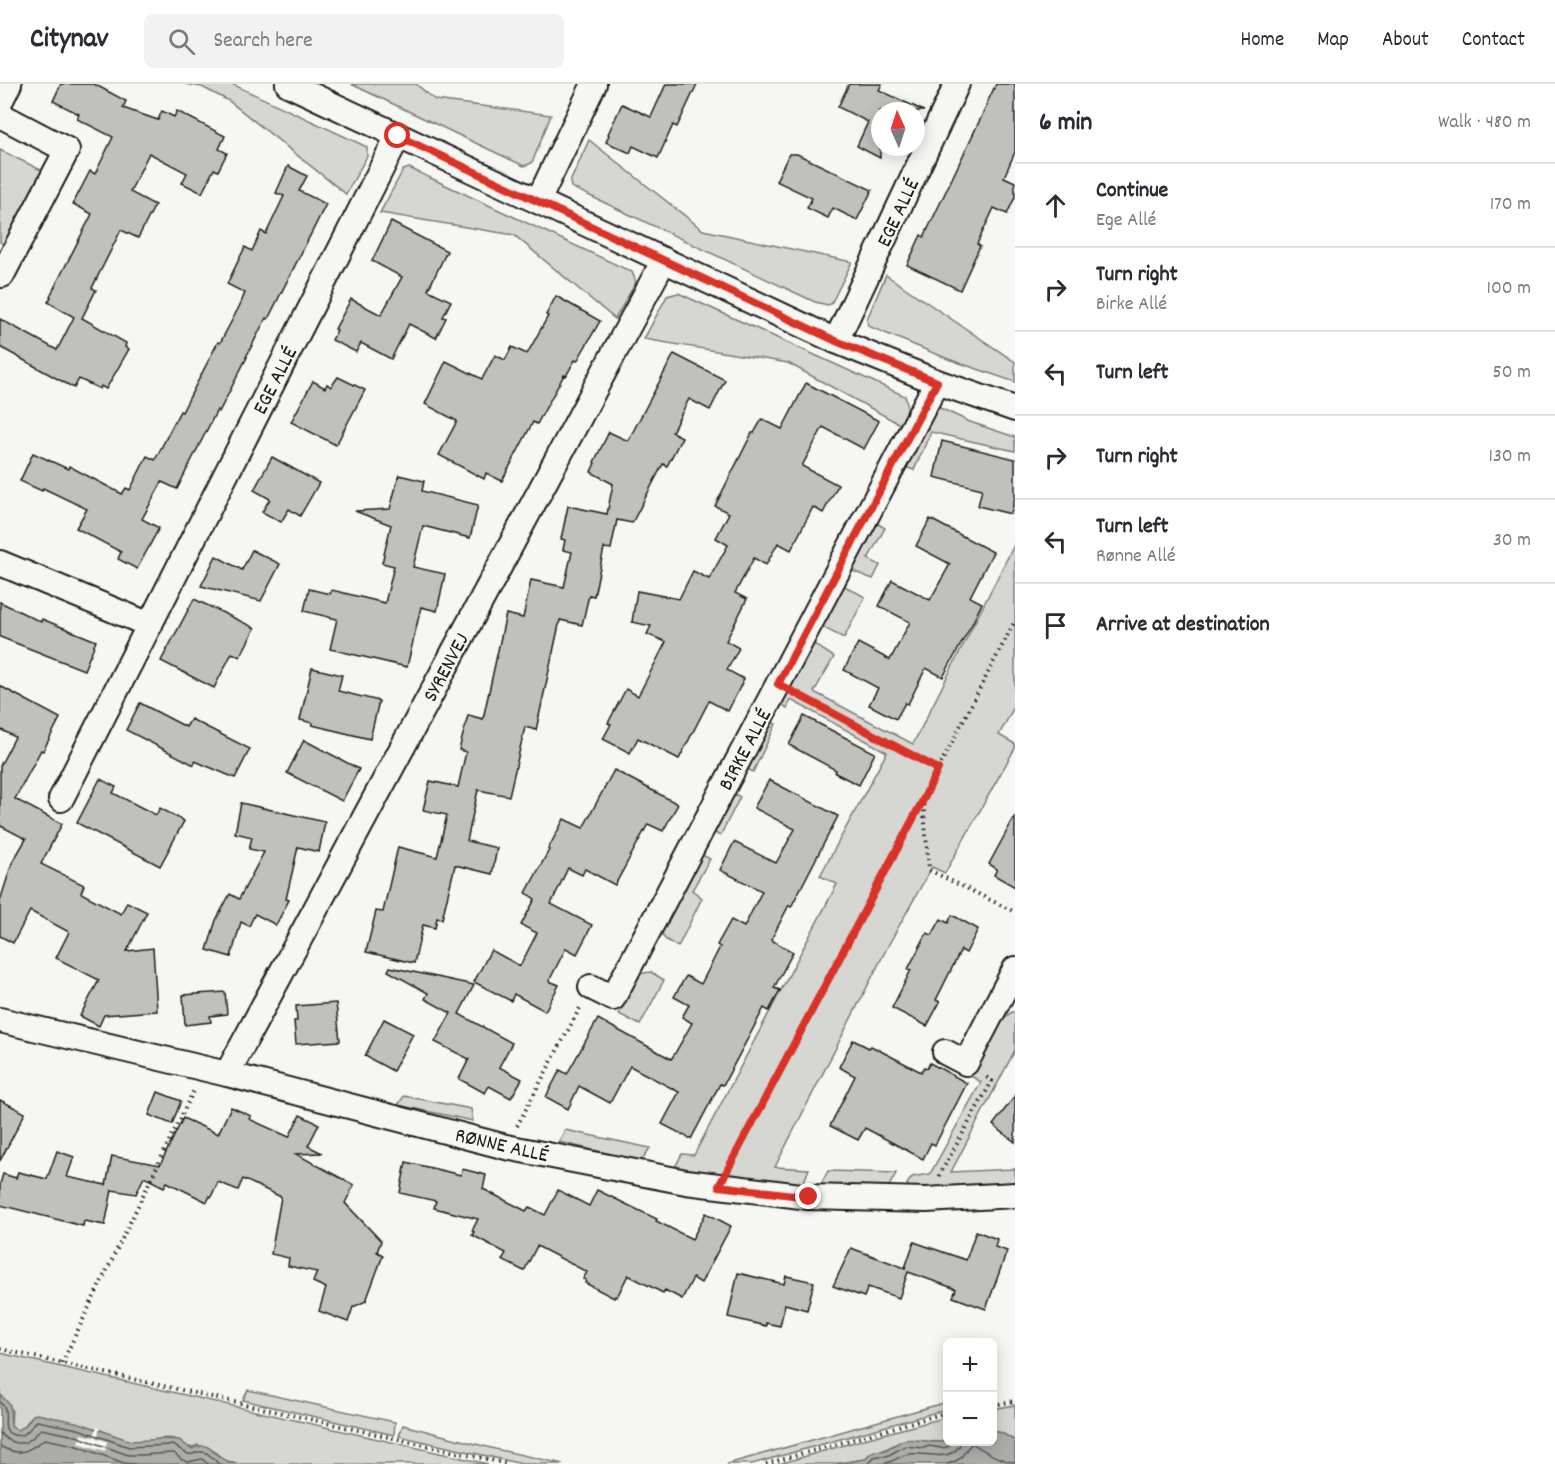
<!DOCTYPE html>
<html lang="en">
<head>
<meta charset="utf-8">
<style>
  body { margin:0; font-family:Dekko,sans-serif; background:#f2f2f3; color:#2b2b33 }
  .controls { position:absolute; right:18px; bottom:18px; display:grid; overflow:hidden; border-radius:9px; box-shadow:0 3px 15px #0003 }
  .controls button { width:54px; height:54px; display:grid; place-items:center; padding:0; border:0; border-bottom:2px solid #e1e1e2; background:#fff; color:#2b2b33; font:30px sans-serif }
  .compass { position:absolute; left:871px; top:18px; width:54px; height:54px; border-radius:50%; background:#fff; box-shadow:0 3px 15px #0003; rotate:357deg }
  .stop { position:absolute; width:18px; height:18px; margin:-14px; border:4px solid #d93025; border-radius:50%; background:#fff }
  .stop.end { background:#d93025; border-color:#fff; box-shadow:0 2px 6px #0008 }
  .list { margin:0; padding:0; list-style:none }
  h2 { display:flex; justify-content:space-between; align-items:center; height:78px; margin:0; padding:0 24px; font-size:26px }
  h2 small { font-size:20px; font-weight:400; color:#7c7c81 }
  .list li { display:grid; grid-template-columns:39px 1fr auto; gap:18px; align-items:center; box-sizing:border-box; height:84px; padding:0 24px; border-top:2px solid #e1e1e2 }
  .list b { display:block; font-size:22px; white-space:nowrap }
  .list p { margin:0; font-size:20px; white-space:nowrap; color:#7c7c81 }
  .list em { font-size:20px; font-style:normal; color:#7c7c81 }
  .icon { flex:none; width:33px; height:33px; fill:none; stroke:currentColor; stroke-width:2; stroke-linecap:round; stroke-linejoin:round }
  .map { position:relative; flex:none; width:1015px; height:1380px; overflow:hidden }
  header { display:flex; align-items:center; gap:36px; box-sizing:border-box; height:84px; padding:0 30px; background:#fff; border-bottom:2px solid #e1e1e2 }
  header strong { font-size:28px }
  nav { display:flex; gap:33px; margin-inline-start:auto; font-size:21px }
  .search { width:420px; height:54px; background:#f2f2f3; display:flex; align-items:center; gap:15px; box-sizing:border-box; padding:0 21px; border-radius:9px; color:#7c7c81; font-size:22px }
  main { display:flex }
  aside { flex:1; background:#fff }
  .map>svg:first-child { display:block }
</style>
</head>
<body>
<header>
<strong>Citynav</strong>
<div class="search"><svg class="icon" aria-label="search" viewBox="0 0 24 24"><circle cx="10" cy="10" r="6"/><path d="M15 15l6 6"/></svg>Search here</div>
<nav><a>Home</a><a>Map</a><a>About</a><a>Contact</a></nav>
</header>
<main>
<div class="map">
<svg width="1015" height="1380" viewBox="0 0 1015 1380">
  <rect width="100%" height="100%" fill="#f6f6f2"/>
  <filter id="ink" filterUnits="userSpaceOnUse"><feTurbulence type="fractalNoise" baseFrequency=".0167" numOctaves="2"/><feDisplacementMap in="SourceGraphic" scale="12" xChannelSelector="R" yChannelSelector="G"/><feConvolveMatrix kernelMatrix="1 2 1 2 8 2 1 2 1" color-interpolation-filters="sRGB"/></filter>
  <g filter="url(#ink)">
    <!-- green -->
    <g fill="#d6d6d2" stroke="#797977" stroke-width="1.5">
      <polygon points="185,0 232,0 367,63 367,72 346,110 229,17 202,3"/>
      <polygon points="351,0 416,0 435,16 551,31 532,79 524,82"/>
      <polygon points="589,56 703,146 852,178 831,220 828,221 815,218 571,103 570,98"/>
      <polygon points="0,66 45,88 6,162 0,158"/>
      <polygon points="409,84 632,188 636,198 615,235 514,151 380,129 403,86"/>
      <polygon points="886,191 1015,278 1015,298 948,275 868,242 867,235"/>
      <path d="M678,209L905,312C909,323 907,331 903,342L788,279L644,255L667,212Z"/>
      <polygon points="940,324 970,338 1015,353 1015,367 931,348 914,386 905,383 933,328"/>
      <polygon points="875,438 885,444 868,475 880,481 873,495 850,486"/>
      <polygon points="1015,459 1015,621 999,651 1015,660 1015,664 945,789 932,783 889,860 775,1083 809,1085 803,1100 721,1092 675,1083 682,1070 694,1071 837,800 820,792 887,668 791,616 787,624 779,618 811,558 834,573 814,608 913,660"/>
      <polygon points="841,500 865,513 844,554 820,542"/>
      <polygon points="770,637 776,640 753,688 747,685"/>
      <polygon points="733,709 740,713 720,752 713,748"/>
      <polygon points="700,770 710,775 692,806 702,814 678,863 665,855 660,847"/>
      <polygon points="651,888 664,896 640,941 619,930 636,895 643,889"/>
      <polygon points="1012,928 1015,928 1015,966 951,1088 1015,1085 1015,1101 910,1105 907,1100 912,1093 930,1090 981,998 969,991 1001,936"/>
      <polygon points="404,1012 471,1025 473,1037 398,1021"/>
      <polygon points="565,1046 650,1064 641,1077 559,1058"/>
      <polygon points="828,1087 896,1089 887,1106 819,1104"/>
      <path d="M0,1269L488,1380H236L222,1375L214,1367L198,1361C184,1367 189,1360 178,1356C166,1351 146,1359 132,1357C121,1356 109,1349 98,1345C75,1338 54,1334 30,1334L24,1343L17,1346L11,1342L12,1327L0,1310Z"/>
      <polygon points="248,1306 395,1338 394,1351 243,1316"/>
      <polygon points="947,1318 947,1325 752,1380 727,1380"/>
      <polygon points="1015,1321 1015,1357 1002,1349 993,1347 993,1325"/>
      <polygon points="947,1333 947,1356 941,1358 904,1356 865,1375 834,1380 779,1380 868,1354"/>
      <polygon points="403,1341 495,1365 563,1380 522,1380 399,1352"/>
    </g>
    <!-- water -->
    <g fill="#acaca9" stroke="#727271" stroke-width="1.5">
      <path d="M0,1310L10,1321L11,1342L17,1346L24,1343L33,1331L37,1330L80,1339L131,1357L165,1355L179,1356L191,1365C211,1357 208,1366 222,1374C226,1377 232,1379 236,1380H0Z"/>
      <path d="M993,1347L1002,1349L1015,1357V1380H834L865,1375C875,1363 875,1369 886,1366C892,1364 898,1358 904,1356C917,1353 935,1362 947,1356L948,1358H993Z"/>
    </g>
    <!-- pier -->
    <polygon fill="#f6f6f2" points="97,1342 100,1343 97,1354 107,1357 105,1367 78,1359 81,1350 94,1353"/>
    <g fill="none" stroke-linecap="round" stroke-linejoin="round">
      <!-- shore -->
      <g stroke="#565654" stroke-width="1.5">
        <path d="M0,1318C3,1321 5,1322 5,1326C7,1335 1,1348 14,1351C18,1352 21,1352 24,1350C30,1347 32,1340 37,1337L78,1345L129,1363L171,1361C179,1362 182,1369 189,1370C195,1371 193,1369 199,1368C207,1366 213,1375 219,1380"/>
        <path d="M0,1349C9,1360 23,1363 33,1353C36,1350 38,1347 41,1345L76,1352L128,1371H142L171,1369H174L182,1376L188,1378L202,1375L208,1380"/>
        <path d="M0,1362C20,1374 29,1366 45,1355L74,1361L124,1379L135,1380"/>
        <polyline points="868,1380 874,1373 879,1372 887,1372 905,1362 924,1364 929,1362 941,1364 948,1363 953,1358"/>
        <path d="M879,1380C893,1380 898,1371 910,1370C927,1368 953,1380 961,1358"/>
        <path d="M947,1380C965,1376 962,1368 972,1359C982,1366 1002,1378 1015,1378"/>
      </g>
    </g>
    <!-- building -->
    <g fill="#c0c0bd" stroke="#1c1c1c" stroke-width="1.5">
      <polygon points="61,0 94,0 126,17 123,24 158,36 162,27 174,33 177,27 225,52 219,65 227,69 218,87 214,85 202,109 182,99 187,89 149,69 130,108 155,121 138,154 121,146 92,204 96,206 82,234 126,259 125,263 129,265 106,305 101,302 100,305 79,295 74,304 0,263 0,235 57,266 74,233 48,218 51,213 50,212 92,130 73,120 90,87 95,90 113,53 77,35 79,30 53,17"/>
      <polygon points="666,0 697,0 677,43 673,41 658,74 633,62 630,69 606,58 609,51 608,50 622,20 651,33"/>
      <polygon points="849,0 882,0 879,6 924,27 880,27 880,74 857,62 868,38 838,23"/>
      <polygon points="996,0 1015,0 1015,68 1004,93 1015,98 1015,113 1007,130 994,124 977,160 980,162 960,206 907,181 921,151 924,153 987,21 986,21"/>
      <polygon points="789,70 797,70 872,106 857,136 833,124 828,134 807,124 812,114 776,97"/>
      <polygon points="288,82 307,92 299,107 326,120 268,235 266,234 246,273 247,273 219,328 217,326 177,405 162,398 142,435 159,444 137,485 118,475 121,468 76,444 87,425 43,404 42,407 20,397 33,369 68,385 69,382 122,410 126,404 130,406 147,372 155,376 180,327 182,328 218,258 220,259 240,221 245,209 227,200 245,163 252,167 261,147 266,150 284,112 276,109"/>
      <polygon points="391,138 447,167 428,206 451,217 443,233 446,234 436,254 409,240 391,275 361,259 356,268 332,256 337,246 335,245 351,215 381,231 402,193 372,177"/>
      <polygon points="556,212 600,237 577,277 575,276 566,292 564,291 537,340 533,338 502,397 486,389 484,395 439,371 457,337 425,320 446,277 482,295 495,271 505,276 512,263 527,270 548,232 546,231"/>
      <polygon points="674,270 725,296 710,326 689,315 672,348 682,353 667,382 663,380 632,439 617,436 611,465 604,464 594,512 589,511 582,541 560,536 536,646 525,643 509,712 478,706 467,757 497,764 492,790 455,781 442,835 437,834 435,844 423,841 414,879 366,868 376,827 383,828 398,763 437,773 447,731 423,726 430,697 458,703 466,668 459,666 468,631 483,635 506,530 523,534 531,496 564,503 572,468 563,466 565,456 561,455 568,422 607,430 613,400 591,388 595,379 594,378 609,348 628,357"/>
      <polygon points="338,293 365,306 336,361 291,338 313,297 325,304 327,300 331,303"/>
      <polygon points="806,299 879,337 864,365 823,343 802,382 838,401 823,429 813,423 791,466 778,459 766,481 754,474 735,509 747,515 726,557 739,564 727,586 744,595 728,627 709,617 679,675 638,654 630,669 603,655 611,640 608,639 626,605 638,612 666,558 647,550 651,542 632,538 637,507 679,515 693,487 709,495 728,461 716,454 729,429 715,422 752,349 754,349 762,335 782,345"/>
      <polygon points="942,357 1015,375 1015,413 1011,430 978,422 982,405 934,393"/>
      <polygon points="272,373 319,399 300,432 289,425 281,438 262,428 270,415 254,406"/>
      <polygon points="399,391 424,397 422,407 478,421 470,454 423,442 413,483 445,490 437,527 421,523 407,583 330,565 337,535 304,527 309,505 330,510 332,506 385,519 394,482 382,479 391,441 355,427 390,425"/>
      <polygon points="930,435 993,468 970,513 982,519 972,540 943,593 926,584 908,620 905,619 896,635 869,621 878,604 844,586 858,559 890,576 910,538 879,522 892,496 930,516 950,480 916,462"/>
      <polygon points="252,466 280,480 261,517 201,502 216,472 242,486"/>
      <polygon points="194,515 255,544 240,573 232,569 214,604 161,577"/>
      <polygon points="0,518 41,538 42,535 96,557 84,586 0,553"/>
      <polygon points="312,584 342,591 338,607 379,617 370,655 312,641 313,639 300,636"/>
      <polygon points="0,602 60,634 43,667 41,666 15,715 62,740 41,780 84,801 81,809 121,830 127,818 147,828 127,867 153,864 157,927 104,931 99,942 80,932 99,896 56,874 69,848 30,827 13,859 0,852 0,817 12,779 26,755 1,742 0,744 0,682 15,653 0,645"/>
      <polygon points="140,619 186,643 191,635 250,665 235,694 195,677 194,681 126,646"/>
      <polygon points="804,632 875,669 859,701 835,689 836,686 789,661"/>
      <polygon points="304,656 359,685 342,717 287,689"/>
      <polygon points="614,686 678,720 663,747 648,740 615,801 585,785 582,791 568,784 551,820 592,841 577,870 566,864 549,897 559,901 545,927 514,910 511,917 474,898 491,866 520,882 537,849 521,841 535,815 526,809 549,766 548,765 564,735 583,744"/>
      <polygon points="100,695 116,703 113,709 156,731 160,724 184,737 160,782 77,739"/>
      <polygon points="769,696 838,732 791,823 789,821 771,856 793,868 774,904 780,906 769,927 764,924 723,1001 720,1000 691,1055 662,1040 679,1008 630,982 610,1019 579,1002 568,1025 546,1013 560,986 567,990 598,935 671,975 674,971 692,939 682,933 689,921 674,913 686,892 701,900 720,863 717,861 731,836 744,843 762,807 720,786 734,758 776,779 795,745 754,724"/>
      <polygon points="241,719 325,738 319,768 298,763 286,815 289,816 276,841 255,830 249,842 241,838 231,873 207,866 216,836 230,810 239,815 264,768 249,765 252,753 235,749"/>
      <polygon points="1015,732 1015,803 994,791 997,785 989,780"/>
      <polygon points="952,831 978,845 966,869 961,866 936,916 940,918 927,942 892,924 911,886 908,885 927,849 932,851 941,835 948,839"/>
      <polygon points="390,883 474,901 459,930 512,959 499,983 522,995 511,1014 489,1002 485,1009 459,995 469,975 435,958 451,929 425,915 428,909 388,887"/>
      <polygon points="225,908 227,930 210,932 211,938 185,941 183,911"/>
      <polygon points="336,919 340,957 296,960 294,937 297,937 296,922"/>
      <polygon points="384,935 413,950 393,987 365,972"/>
      <polygon points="853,956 869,964 871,962 921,988 924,983 927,984 930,979 967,999 935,1061 931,1059 923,1075 865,1044 858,1056 830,1042 855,992 839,983"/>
      <polygon points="158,1008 181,1017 172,1040 149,1031"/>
      <polygon points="1015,1012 1015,1058 993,1041"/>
      <polygon points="0,1016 25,1029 0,1077"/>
      <polygon points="231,1023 251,1032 249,1035 289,1053 300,1031 319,1040 308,1062 322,1069 296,1070 354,1101 345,1119 381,1157 377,1168 383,1171 366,1217 353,1223 348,1238 319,1227 326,1204 313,1198 317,1188 288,1182 289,1174 271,1170 281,1113 243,1095 238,1106 218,1098 211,1113 210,1112 207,1118 167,1098 164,1103 144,1093 136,1110 112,1106 105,1141 84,1137 83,1142 0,1121 0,1100 3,1090 16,1094 18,1088 47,1095 57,1067 74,1073 67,1093 106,1101 112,1072 160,1081 183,1034 218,1050"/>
      <polygon points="406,1078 461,1091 462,1085 486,1091 483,1105 526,1127 529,1123 545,1131 558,1106 589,1122 597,1106 657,1135 656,1137 692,1155 706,1129 731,1142 701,1199 693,1194 682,1215 665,1206 663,1209 628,1191 617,1213 615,1212 614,1214 585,1199 586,1196 583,1195 587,1188 537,1162 524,1187 502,1176 506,1169 472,1151 474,1148 472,1147 478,1135 434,1124 436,1117 400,1109"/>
      <polygon points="976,1147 997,1155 995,1163 1007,1167 986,1225 953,1213 956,1205 908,1188 899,1214 868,1203 864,1213 833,1202 851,1164 905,1184 914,1158 966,1176"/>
      <polygon points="738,1189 784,1200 786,1192 814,1198 807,1226 785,1220 780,1242 766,1239 766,1242 728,1233"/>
    </g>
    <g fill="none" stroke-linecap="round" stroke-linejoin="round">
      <defs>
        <g id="minor">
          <polyline points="288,0 836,257 937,298 1015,325"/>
          <polyline points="0,18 9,0"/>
          <polyline points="0,31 67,66 2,191 0,190"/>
          <polyline points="538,117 594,0"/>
          <polyline points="836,257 957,0"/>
          <polyline points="0,479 150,541"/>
          <polyline points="61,715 398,52"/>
          <polyline points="591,903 613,914 937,298"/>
          <polyline points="0,936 227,990 506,1063 686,1098 809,1113 926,1116 1015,1111"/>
          <polyline points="945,968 966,979 1015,885"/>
          <polyline points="227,990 664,176"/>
        </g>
      </defs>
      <!-- minor casing -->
      <use href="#minor" stroke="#1c1c1c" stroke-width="28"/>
      <!-- path -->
      <g stroke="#1c1c1c" stroke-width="4" stroke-dasharray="1.5 4.5" stroke-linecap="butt">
        <polyline points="798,610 938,685 923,716 929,786 1015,828"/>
        <polyline points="938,685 1015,537"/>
        <polyline points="517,1042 581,922"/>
        <polyline points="730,1082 923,716"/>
        <polyline points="939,1092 992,997 983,991"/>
        <polyline points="0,1265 508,1380"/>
        <polyline points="62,1279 195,1004"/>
        <polyline points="993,1321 1015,1317"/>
        <polyline points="766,1380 948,1328"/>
      </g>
      <!-- minor -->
      <use href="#minor" stroke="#f6f6f2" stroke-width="24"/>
    </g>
  </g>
  <g fill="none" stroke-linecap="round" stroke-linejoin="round" filter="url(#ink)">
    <!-- route -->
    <polyline stroke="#d93025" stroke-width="8" points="398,52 836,257 937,298 778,600 938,685 923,716 719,1102 809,1113"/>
  </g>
  <g text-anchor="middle" stroke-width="4.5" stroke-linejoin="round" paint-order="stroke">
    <!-- street labels -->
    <g font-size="21" fill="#1c1c1c" stroke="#f6f6f2">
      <text transform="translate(897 128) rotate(-65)" y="7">EGE ALLÉ</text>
      <text transform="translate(274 296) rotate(-63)" y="7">EGE ALLÉ</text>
      <text transform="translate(445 583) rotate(-62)" y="7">SYRENVEJ</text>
      <text transform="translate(744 665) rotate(-62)" y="7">BIRKE ALLÉ</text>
      <text transform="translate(502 1060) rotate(13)" y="7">RØNNE ALLÉ</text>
    </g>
  </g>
</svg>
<div class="controls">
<button>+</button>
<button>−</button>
</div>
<svg class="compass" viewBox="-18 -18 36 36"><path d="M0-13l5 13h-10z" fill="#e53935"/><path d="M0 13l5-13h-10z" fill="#7c7c81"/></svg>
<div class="stop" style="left:398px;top:52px"></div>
<div class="stop end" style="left:809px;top:1113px"></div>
</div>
<aside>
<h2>6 min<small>Walk · 480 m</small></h2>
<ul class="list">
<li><svg class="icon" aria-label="ahead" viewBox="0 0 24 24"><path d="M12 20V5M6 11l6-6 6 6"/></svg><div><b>Continue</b><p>Ege Allé</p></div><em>170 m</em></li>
<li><svg class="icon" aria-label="right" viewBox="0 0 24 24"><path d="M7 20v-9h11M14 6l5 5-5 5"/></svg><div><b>Turn right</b><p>Birke Allé</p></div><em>100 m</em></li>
<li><svg class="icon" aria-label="left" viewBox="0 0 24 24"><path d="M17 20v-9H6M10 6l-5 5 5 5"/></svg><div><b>Turn left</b></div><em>50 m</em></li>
<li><svg class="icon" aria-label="right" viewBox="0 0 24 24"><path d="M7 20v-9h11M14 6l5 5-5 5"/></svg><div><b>Turn right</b></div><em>130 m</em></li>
<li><svg class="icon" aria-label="left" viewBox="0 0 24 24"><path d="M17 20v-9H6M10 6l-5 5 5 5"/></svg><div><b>Turn left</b><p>Rønne Allé</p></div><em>30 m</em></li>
<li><svg class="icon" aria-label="arrive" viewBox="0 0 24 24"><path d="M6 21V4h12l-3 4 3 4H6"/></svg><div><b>Arrive at destination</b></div></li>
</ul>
</aside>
</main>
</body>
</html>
